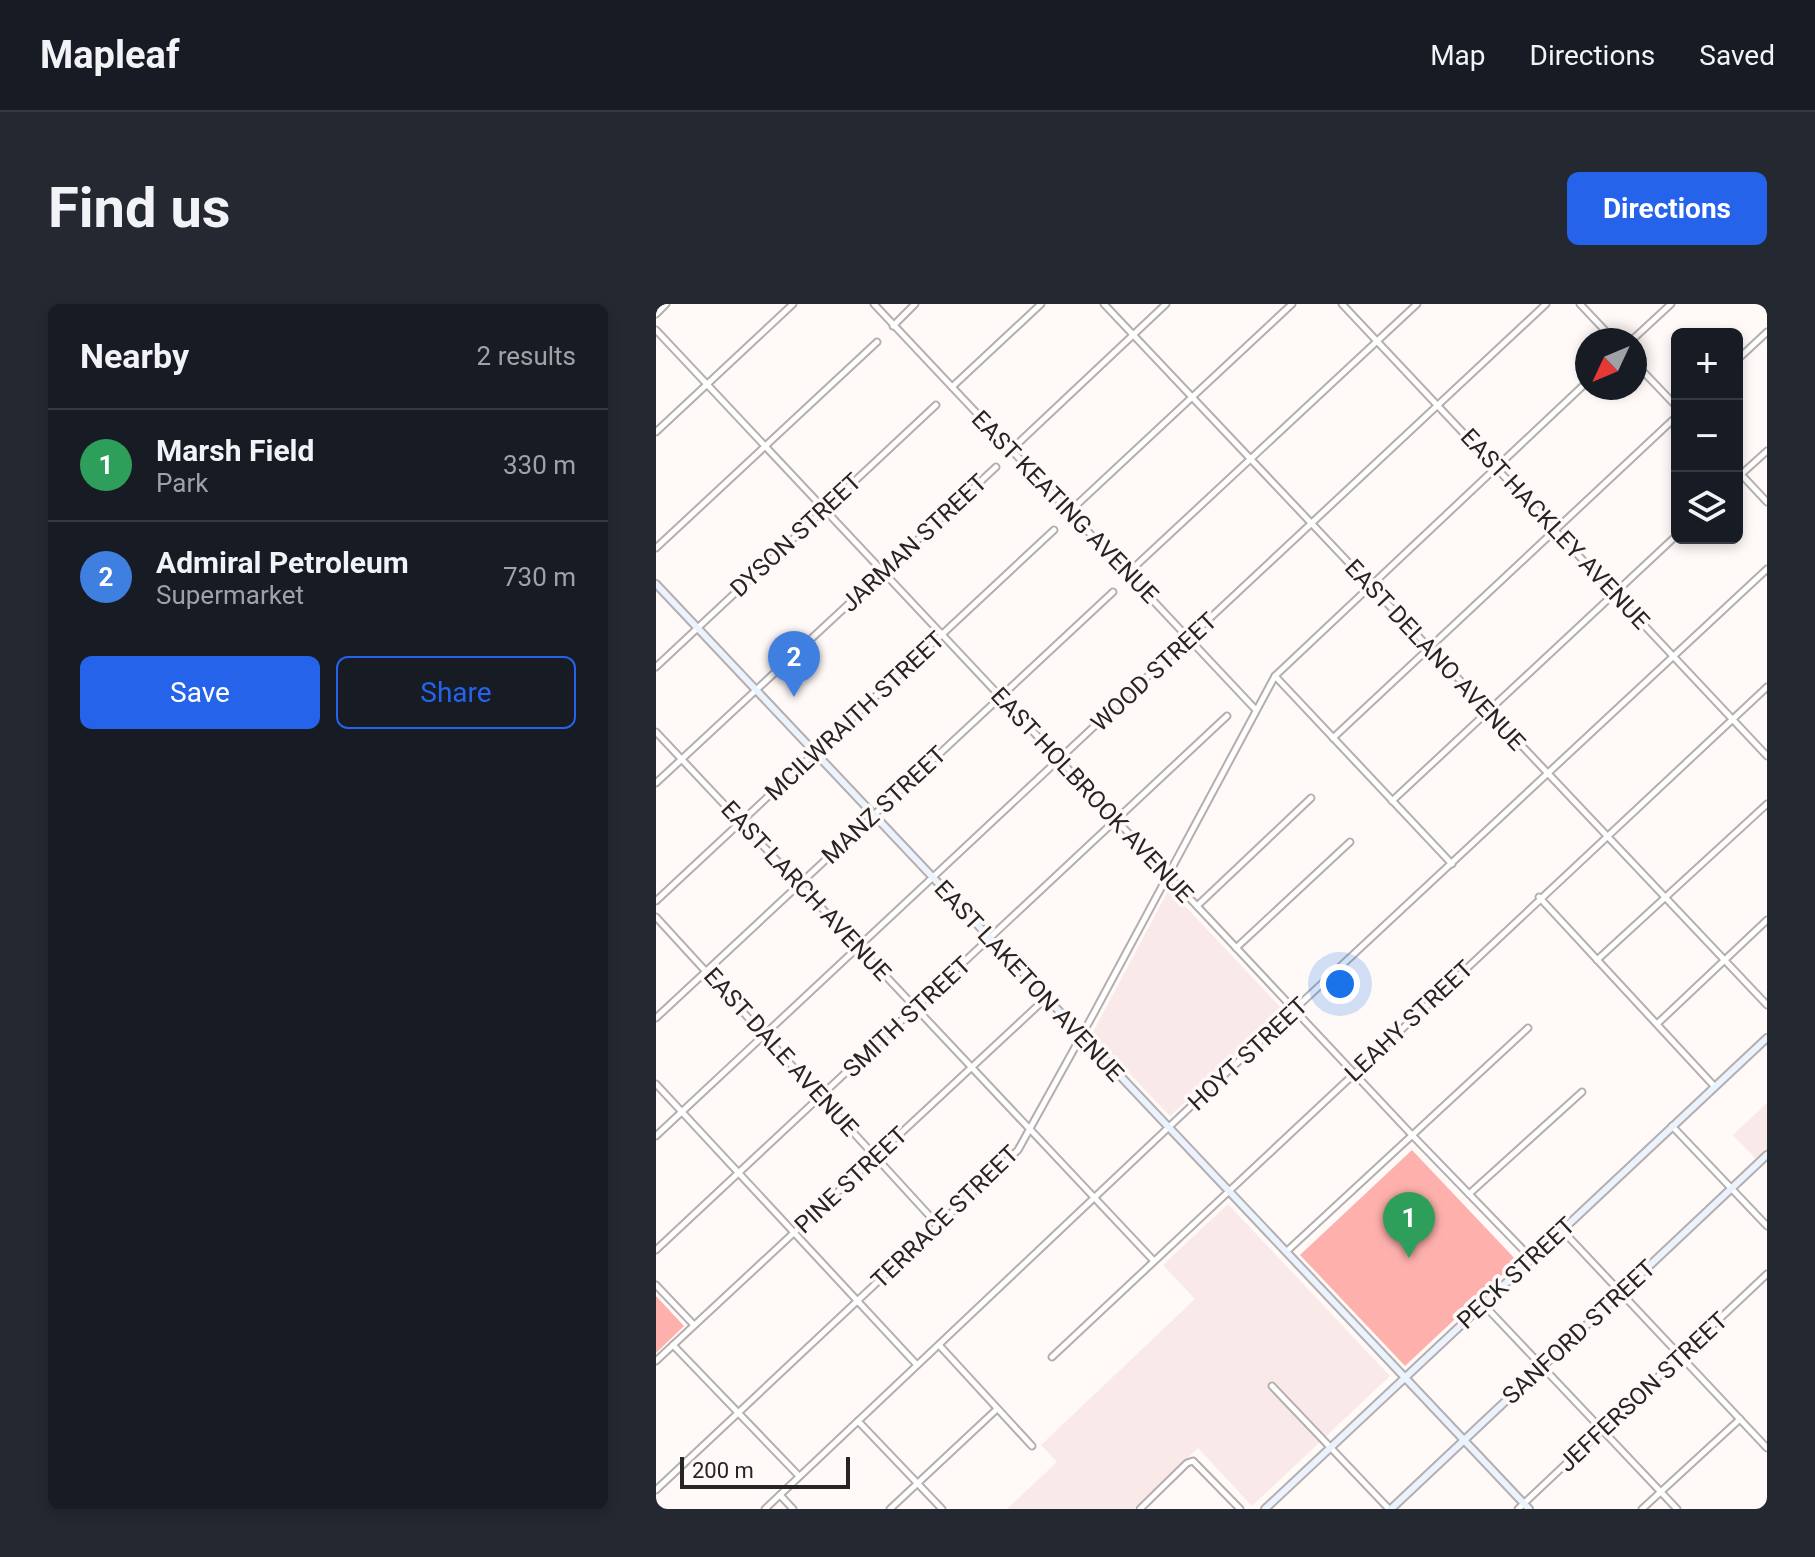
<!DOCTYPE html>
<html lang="en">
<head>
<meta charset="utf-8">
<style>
  body { margin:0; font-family:Roboto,sans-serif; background:#242831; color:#f1f3f6 }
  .controls { position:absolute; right:24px; top:24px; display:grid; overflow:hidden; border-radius:12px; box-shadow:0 4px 12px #0003 }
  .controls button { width:72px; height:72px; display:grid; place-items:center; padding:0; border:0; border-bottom:2px solid #363941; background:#171b24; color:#f1f3f6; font:40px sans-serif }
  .compass { position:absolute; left:919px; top:24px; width:72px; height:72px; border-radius:50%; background:#171b24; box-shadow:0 4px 12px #0003; rotate:226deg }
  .scale { position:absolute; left:24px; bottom:20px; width:170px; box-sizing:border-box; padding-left:8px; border:4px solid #262424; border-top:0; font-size:22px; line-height:28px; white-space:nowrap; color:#262424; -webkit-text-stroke:6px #fff9f8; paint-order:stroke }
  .you { position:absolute; left:684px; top:680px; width:28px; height:28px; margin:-20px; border:6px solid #fff; border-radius:50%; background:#1a73e8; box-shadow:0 0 0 12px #1a73e833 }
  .badge { display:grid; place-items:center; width:52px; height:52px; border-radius:50%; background:#2563eb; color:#fff; font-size:26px; font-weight:700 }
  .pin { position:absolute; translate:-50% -66px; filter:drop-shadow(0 2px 4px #0008) }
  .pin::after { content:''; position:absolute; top:42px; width:28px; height:24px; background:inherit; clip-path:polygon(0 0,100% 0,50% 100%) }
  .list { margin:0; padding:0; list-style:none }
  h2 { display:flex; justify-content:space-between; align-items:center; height:104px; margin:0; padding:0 32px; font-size:34px }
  h2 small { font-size:26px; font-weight:400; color:#9ea1a6 }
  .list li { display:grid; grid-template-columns:52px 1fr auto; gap:24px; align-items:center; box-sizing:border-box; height:112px; padding:0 32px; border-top:2px solid #363941 }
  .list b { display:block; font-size:30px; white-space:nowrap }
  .list p { margin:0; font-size:26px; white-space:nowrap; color:#9ea1a6 }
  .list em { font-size:26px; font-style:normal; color:#9ea1a6 }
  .actions { display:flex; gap:16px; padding:24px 32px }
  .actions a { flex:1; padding:18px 0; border:2px solid #2563eb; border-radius:12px; text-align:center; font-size:28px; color:#2563eb }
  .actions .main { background:#2563eb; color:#fff }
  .icon { flex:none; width:44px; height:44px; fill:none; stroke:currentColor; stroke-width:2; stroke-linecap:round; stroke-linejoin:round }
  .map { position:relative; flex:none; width:1111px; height:1205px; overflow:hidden; border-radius:12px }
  header { display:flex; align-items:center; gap:48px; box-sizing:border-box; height:112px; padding:0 40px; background:#171b24; border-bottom:2px solid #363941 }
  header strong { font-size:38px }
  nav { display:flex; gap:44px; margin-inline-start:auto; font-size:28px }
  .intro { display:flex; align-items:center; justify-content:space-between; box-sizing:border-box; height:192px; padding:0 48px }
  h1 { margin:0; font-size:56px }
  .button { padding:20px 36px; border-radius:12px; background:#2563eb; color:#fff; font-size:28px; font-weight:700 }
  main { display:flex; gap:48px; padding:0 48px }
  aside { flex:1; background:#171b24; border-radius:12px; box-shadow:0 4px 12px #0003 }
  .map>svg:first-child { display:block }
</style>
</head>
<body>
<header>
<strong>Mapleaf</strong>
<nav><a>Map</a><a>Directions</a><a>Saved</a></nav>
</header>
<div class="intro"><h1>Find us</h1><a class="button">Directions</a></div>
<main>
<aside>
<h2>Nearby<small>2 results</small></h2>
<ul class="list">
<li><span class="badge" style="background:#2e9e5b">1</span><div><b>Marsh Field</b><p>Park</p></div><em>330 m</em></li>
<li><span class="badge" style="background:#3f7fe0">2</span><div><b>Admiral Petroleum</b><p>Supermarket</p></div><em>730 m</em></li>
</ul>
<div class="actions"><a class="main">Save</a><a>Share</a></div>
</aside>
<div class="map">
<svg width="1111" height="1205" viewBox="0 0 1111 1205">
  <rect width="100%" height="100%" fill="#fff9f8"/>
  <!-- built -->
  <g fill="#f9eae9">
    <polygon points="513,585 627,706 514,812 436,730"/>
    <polygon points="1111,799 1111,846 1101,856 1077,831"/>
    <polygon points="572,900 734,1072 596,1202 542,1144 477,1205 351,1205 401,1158 385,1141 539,995 507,961"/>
  </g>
  <!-- green -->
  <g fill="#feb0ac">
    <polygon points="756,846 861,957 749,1062 644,951"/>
    <polygon points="0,992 28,1022 0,1049"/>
  </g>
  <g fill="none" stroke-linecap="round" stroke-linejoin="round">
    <defs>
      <g id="street">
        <polyline points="218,0 600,406"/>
        <polyline points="448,0 1111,701"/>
        <polyline points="686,0 1111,452"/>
        <polyline points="924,0 958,36"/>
        <polyline points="0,10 10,0"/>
        <polyline points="237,22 259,0"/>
        <polyline points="0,26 756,831 875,954"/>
        <polyline points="976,36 1015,0"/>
        <polyline points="1081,56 1111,28"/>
        <polyline points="979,59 1021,103"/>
        <polyline points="296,83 385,0"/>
        <polyline points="0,128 137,0"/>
        <polyline points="355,146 510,0"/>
        <polyline points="1081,166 1111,198"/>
        <polyline points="1081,174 1111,147"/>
        <polyline points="413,208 636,0"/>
        <polyline points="0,244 221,38"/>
        <polyline points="472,269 761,0"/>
        <polyline points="0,363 280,101"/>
        <polyline points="619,372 796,560"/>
        <polyline points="0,428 497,956"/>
        <polyline points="677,434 1021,112"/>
        <polyline points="0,479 340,163"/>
        <polyline points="736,497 1021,231"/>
        <polyline points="883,593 1059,783"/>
        <polyline points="0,597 398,226"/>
        <polyline points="541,602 655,494"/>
        <polyline points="0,613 281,920"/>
        <polyline points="580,644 694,538"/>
        <polyline points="941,656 1111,500"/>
        <polyline points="0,714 457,288"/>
        <polyline points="1001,720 1111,616"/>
        <polyline points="0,780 261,1061"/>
        <polyline points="1016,822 1111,922"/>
        <polyline points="0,832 890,0"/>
        <polyline points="813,890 926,788"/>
        <polyline points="906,926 1111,1144"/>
        <polyline points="0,946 571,412"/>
        <polyline points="630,948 872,724"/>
        <polyline points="0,981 38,1021"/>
        <polyline points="827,1000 1021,1205"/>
        <polyline points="17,1041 143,1172"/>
        <polyline points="283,1041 376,1142"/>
        <polyline points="396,1053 1111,383"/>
        <polyline points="0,1057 389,695"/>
        <polyline points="616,1082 733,1205"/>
        <polyline points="202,1117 286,1205"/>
        <polyline points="0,1186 362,846 438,709 619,372 931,78"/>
        <polyline points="124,1191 137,1205"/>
        <polyline points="109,1205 569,770 1111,265"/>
        <polyline points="234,1205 341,1105"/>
        <polyline points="484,1205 531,1159 537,1157 584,1205"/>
        <polyline points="862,1205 1111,970"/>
        <polyline points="986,1205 1084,1115"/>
      </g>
      <g id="secondary">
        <polyline points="0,280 873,1205"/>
        <polyline points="609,1205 1111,734"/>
        <polyline points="735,1205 1111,851"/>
      </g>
    </defs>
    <!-- street casing -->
    <use href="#street" stroke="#b4afae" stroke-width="9"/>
    <!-- secondary casing -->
    <use href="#secondary" stroke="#b4afae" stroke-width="10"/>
    <!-- street -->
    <use href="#street" stroke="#fff" stroke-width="5"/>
    <!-- secondary -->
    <use href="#secondary" stroke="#ebf4fe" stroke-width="6"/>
  </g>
  <g text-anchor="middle" stroke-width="7" stroke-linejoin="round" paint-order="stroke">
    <!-- street labels -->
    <g font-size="24" fill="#262424" stroke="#fff9f8">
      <text transform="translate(409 203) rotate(46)" y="8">EAST KEATING AVENUE</text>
      <text transform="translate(899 225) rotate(47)" y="8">EAST HACKLEY AVENUE</text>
      <text transform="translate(140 231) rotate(-43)" y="8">DYSON STREET</text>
      <text transform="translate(258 239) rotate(-43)" y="8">JARMAN STREET</text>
      <text transform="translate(779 351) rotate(47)" y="8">EAST DELANO AVENUE</text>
      <text transform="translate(498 368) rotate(-43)" y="8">WOOD STREET</text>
      <text transform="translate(199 412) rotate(-43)" y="8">MCILWRAITH STREET</text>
      <text transform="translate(436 491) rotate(47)" y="8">EAST HOLBROOK AVENUE</text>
      <text transform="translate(228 501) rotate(-43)" y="8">MANZ STREET</text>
      <text transform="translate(150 587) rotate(47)" y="8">EAST LARCH AVENUE</text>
      <text transform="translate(373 677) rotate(47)" y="8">EAST LAKETON AVENUE</text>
      <text transform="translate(251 713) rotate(-43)" y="8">SMITH STREET</text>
      <text transform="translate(753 717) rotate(-43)" y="8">LEAHY STREET</text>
      <text transform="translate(125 748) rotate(48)" y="8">EAST DALE AVENUE</text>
      <text transform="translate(592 750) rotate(-43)" y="8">HOYT STREET</text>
      <text transform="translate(195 876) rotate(-43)" y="8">PINE STREET</text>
      <text transform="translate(289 913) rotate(-44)" y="8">TERRACE STREET</text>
      <text transform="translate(860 969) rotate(-43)" y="8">PECK STREET</text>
      <text transform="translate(923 1028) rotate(-43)" y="8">SANFORD STREET</text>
      <text transform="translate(987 1088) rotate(-43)" y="8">JEFFERSON STREET</text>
    </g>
  </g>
</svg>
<div class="controls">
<button>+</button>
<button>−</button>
<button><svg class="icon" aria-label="layers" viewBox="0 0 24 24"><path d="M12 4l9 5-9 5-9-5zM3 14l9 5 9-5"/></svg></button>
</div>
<svg class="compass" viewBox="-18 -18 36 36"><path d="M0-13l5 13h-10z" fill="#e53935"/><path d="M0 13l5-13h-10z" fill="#9ea1a6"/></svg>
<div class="scale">200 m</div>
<div class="you"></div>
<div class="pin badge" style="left:753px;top:954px;background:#2e9e5b">1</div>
<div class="pin badge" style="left:138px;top:393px;background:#3f7fe0">2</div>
</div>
</main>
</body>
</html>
